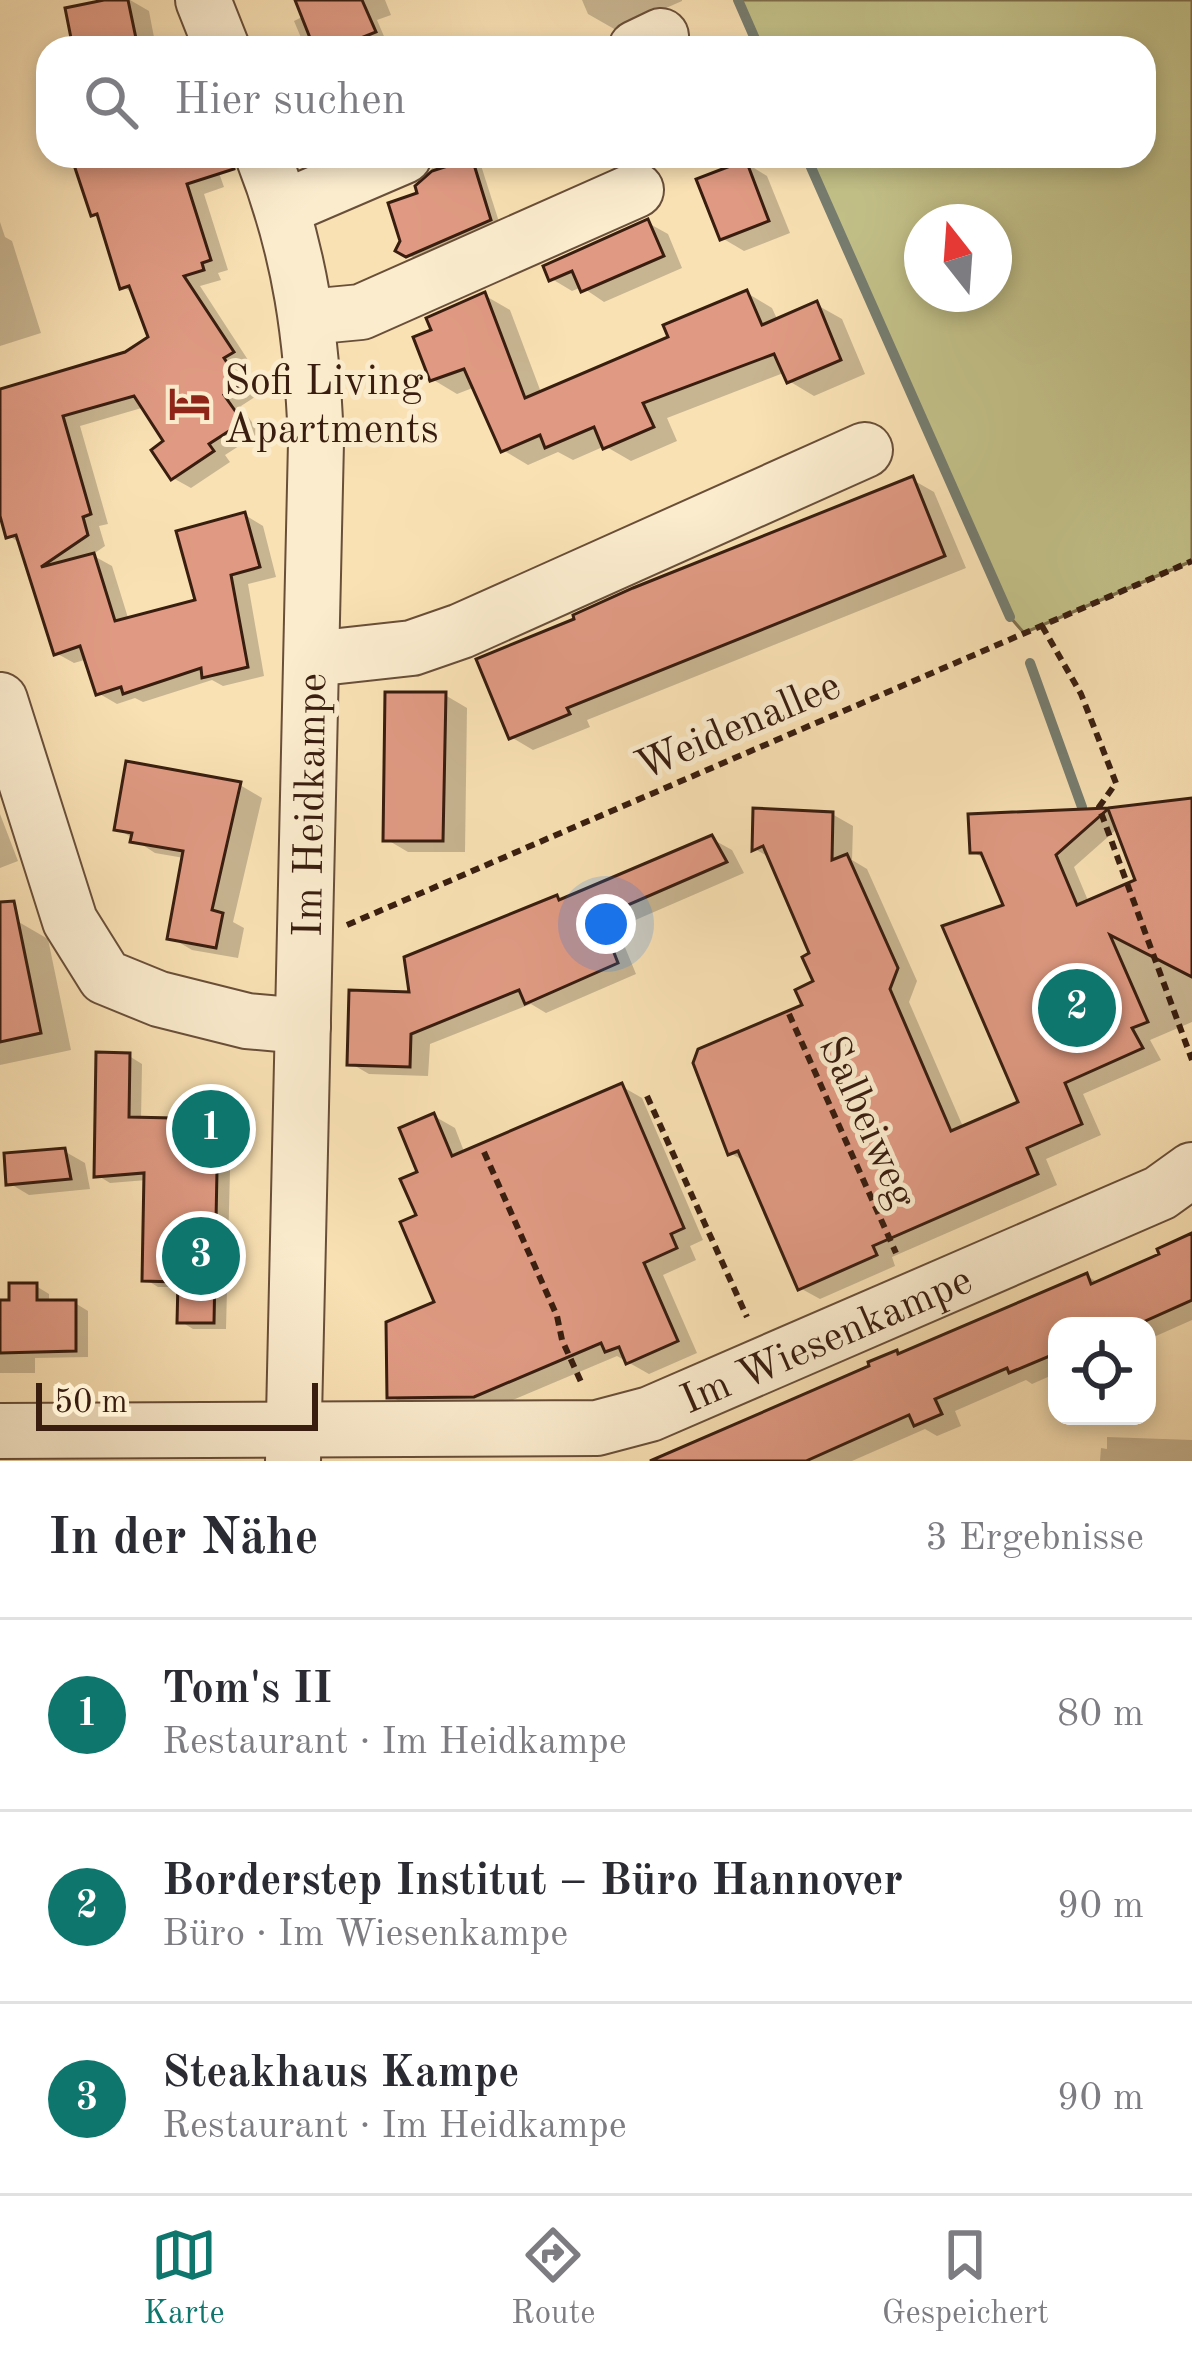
<!DOCTYPE html>
<html lang="de">
<head>
<meta charset="utf-8">
<style>
  body { margin:0; font-family:"Old Standard TT",serif; background:#f2f2f3; color:#2b2b33 }
  .controls { position:absolute; right:36px; bottom:36px; display:grid; overflow:hidden; border-radius:24px; box-shadow:0 6px 18px #0003 }
  .controls button { width:108px; height:108px; display:grid; place-items:center; padding:0; border:0; border-bottom:3px solid #e1e1e2; background:#fff; color:#2b2b33; font:60px sans-serif }
  .compass { position:absolute; left:904px; top:204px; width:108px; height:108px; border-radius:50%; background:#fff; box-shadow:0 6px 18px #0003; rotate:343deg }
  .scale { position:absolute; left:36px; bottom:30px; width:282px; box-sizing:border-box; padding-left:12px; border:6px solid #391d0f; border-top:0; font-size:33px; line-height:42px; white-space:nowrap; color:#391d0f; -webkit-text-stroke:9px #fbecce; paint-order:stroke }
  .you { position:absolute; left:606px; top:924px; width:42px; height:42px; margin:-30px; border:9px solid #fff; border-radius:50%; background:#1a73e8; box-shadow:0 0 0 18px #1a73e833 }
  .badge { display:grid; place-items:center; width:78px; height:78px; border-radius:50%; background:#0f766e; color:#fff; font-size:39px; font-weight:700 }
  .pin { position:absolute; translate:-50% -50%; border:6px solid #fff; box-shadow:0 3px 12px #0006 }
  .list { margin:0; padding:0; list-style:none }
  h2 { display:flex; justify-content:space-between; align-items:center; height:156px; margin:0; padding:0 48px; font-size:51px }
  h2 small { font-size:39px; font-weight:400; color:#7c7c81 }
  .list li { display:grid; grid-template-columns:78px 1fr auto; gap:36px; align-items:center; box-sizing:border-box; height:192px; padding:0 48px; border-top:3px solid #e1e1e2 }
  .list b { display:block; font-size:45px; white-space:nowrap }
  .list p { margin:0; font-size:39px; white-space:nowrap; color:#7c7c81 }
  .list em { font-size:39px; font-style:normal; color:#7c7c81 }
  .icon { flex:none; width:66px; height:66px; fill:none; stroke:currentColor; stroke-width:2; stroke-linecap:round; stroke-linejoin:round }
  .map { position:relative; flex:none; width:1192px; height:1461px; overflow:hidden }
  .search { position:absolute; background:#fff; box-shadow:0 6px 18px #0003; left:36px; right:36px; top:36px; height:132px; display:flex; align-items:center; gap:30px; box-sizing:border-box; padding:0 42px; border-radius:36px; color:#7c7c81; font-size:45px }
  .sheet { height:732px; background:#fff }
  nav { display:flex; justify-content:space-around; align-items:center; box-sizing:border-box; height:168px; border-top:3px solid #e1e1e2; background:#fff; font-size:33px; color:#7c7c81 }
  nav a { display:grid; justify-items:center; gap:6px }
  nav .on { color:#0f766e }
  .map>svg:first-child { display:block }
</style>
</head>
<body>
<div class="map">
<svg width="1192" height="1461" viewBox="0 0 1192 1461">
  <rect width="100%" height="100%" fill="#f9e1b4"/>
  <filter id="stains"><feTurbulence type="fractalNoise" baseFrequency=".00167" numOctaves="4"/><feColorMatrix values="0 0 0 0 .2 0 0 0 0 .09 0 0 0 0 .02 0 0 0 .5 -.17"/></filter>
  <radialGradient id="worn" r=".72"><stop offset=".6" stop-color="#630" stop-opacity="0"/><stop offset="1" stop-color="#630" stop-opacity=".3"/></radialGradient>
  <!-- green -->
  <path fill="#c3c189" stroke="#7e6f4c" stroke-width="3" fill-rule="evenodd" d="M738,0H1192V561L1024,633L1010,617L806,156H1144V48H759ZM922,222H994V294H922Z"/>
  <!-- shadow -->
  <g fill="#0003" fill-rule="evenodd">
    <polygon points="119,0 130,0 149,11 156,48 76,48"/>
    <polygon points="298,0 385,0 391,15 377,20 389,48 330,48 345,33 313,46 302,40 294,21 304,16"/>
    <polygon points="582,0 682,0 682,1 616,30 588,14"/>
    <polygon points="75,156 213,156 224,187 204,194 228,270 218,273 221,280 200,286 250,363 241,369 258,395 241,406 259,433 225,455 230,462 191,488 173,478 167,441 145,407 80,426 108,524 99,526 105,546 92,555 112,566 129,621 198,602 245,515 263,526 276,577 248,584 264,676 223,686 212,680 143,702 135,698 117,704 98,693 88,659 74,663 56,653 20,543 9,536 0,505 0,392 127,355 151,338 135,294 123,287 101,218 94,214"/>
    <polygon points="437,156 478,156 500,225 419,261 399,250"/>
    <polygon points="746,163 767,176 790,233 744,251 722,238"/>
    <polygon points="0,222 5,237 12,241 41,333 0,346"/>
    <polygon points="648,223 668,234 682,268 604,302 582,287 572,291 552,279"/>
    <polygon points="747,293 772,308 778,321 817,305 842,319 865,374 814,396 789,381 786,372 667,418 677,441 631,461 605,446 573,460 558,452 528,465 503,450 475,387 457,394 432,379 434,332 484,295 510,310 542,395 672,339"/>
    <polygon points="913,480 934,492 966,568 587,720 590,727 533,750 511,737"/>
    <polygon points="445,695 467,708 465,852 408,852 386,839"/>
    <polygon points="240,785 262,798 233,922 244,928 238,958 192,950 170,937 184,858 155,853 117,828"/>
    <path d="M1192,801V1022L1150,1040L1161,1060L1083,1094L1101,1135L1046,1159L1057,1185L892,1257L895,1266L820,1299L800,1288L746,1162L730,1153L817,983L813,955L772,859L755,849L832,814L853,826L852,860L867,869L917,981L909,1002L964,1129L1022,1103L1007,906L987,860L973,852L972,817L1108,811ZM1118,828L1139,882L1089,903L1074,867Z"/>
    <polygon points="0,814 18,861 0,868"/>
    <polygon points="712,839 732,850 744,873 617,928 636,974 546,1013 531,1004 430,1044 428,1076 369,1074 350,1063 413,995 557,898 563,902"/>
    <polygon points="17,921 48,939 71,1050 0,1065 0,925"/>
    <polygon points="129,1056 142,1064 141,1120 218,1122 231,1130 226,1329 193,1329 180,1321 181,1287 158,1287 145,1279 147,1180 110,1183 97,1175"/>
    <polygon points="621,1086 642,1098 703,1240 690,1246 696,1260 663,1275 697,1353 649,1374 617,1356 496,1407 411,1408 390,1396 438,1304 420,1217 421,1173 434,1116 455,1128 465,1154"/>
    <polygon points="64,1151 85,1163 90,1189 29,1195 9,1183"/>
    <polygon points="1192,1237 1192,1320 1147,1340 1147,1326 1057,1326 1057,1373 1032,1384 1026,1380 955,1411 961,1426 937,1436 925,1429 852,1461 670,1461 1087,1276 1099,1283 1163,1255"/>
    <polygon points="36,1286 49,1294 49,1303 75,1303 88,1311 88,1357 35,1358 35,1373 0,1373 0,1303 12,1303"/>
    <polygon points="1107,1437 1192,1440 1192,1461 1100,1461 1101,1448 1107,1449"/>
  </g>
  <g fill="none" stroke-linecap="round" stroke-linejoin="round">
    <!-- stream -->
    <g stroke="#767d70" stroke-width="10">
      <polyline points="738,0 759,48"/>
      <polyline points="806,156 1010,617"/>
      <polyline points="1030,663 1082,807"/>
    </g>
  </g>
  <!-- building -->
  <g fill="#e09a83" stroke="#391d0f" stroke-width="3" fill-rule="evenodd">
    <polygon points="104,0 128,0 138,48 73,48 65,8"/>
    <polygon points="295,0 362,0 376,32 336,48 314,48"/>
    <polygon points="71,156 232,156 234,169 187,184 211,260 202,263 204,270 184,276 234,352 224,358 241,384 224,395 243,422 209,444 214,451 171,480 151,450 163,441 134,396 63,416 91,514 83,517 88,535 41,567 94,553 115,621 195,600 176,531 245,512 260,567 231,575 248,667 202,678 201,668 123,694 121,687 96,695 80,646 54,655 16,535 6,538 0,516 0,389 125,352 148,337 129,286 120,289 97,214 91,216"/>
    <polygon points="472,158 491,220 406,257 395,251 400,241 388,203 417,193 415,186 432,171"/>
    <polygon points="746,160 769,221 720,240 696,179"/>
    <polygon points="648,219 664,256 581,292 572,271 549,281 543,266"/>
    <polygon points="747,290 762,325 817,301 841,360 787,383 774,354 643,403 654,427 603,449 594,427 545,448 540,435 501,452 464,369 430,381 413,337 431,330 426,318 485,292 525,398 668,337 663,325"/>
    <polygon points="913,476 945,556 567,708 570,714 509,739 476,659 574,619 573,615 633,588"/>
    <polygon points="385,692 446,692 443,841 383,841"/>
    <polygon points="126,761 241,782 212,910 223,913 216,948 167,939 183,851 130,842 132,833 114,830"/>
    <path d="M1192,798V977L1110,935L1148,1022L1132,1028L1143,1048L1065,1083L1082,1124L1027,1148L1038,1174L873,1246L877,1255L798,1290L738,1151L728,1155L693,1063L698,1049L802,1005L795,990L813,981L802,957L809,953L763,846L752,851L753,808L833,812L832,860L847,854L898,968L890,989L951,1131L1018,1102L942,926L1003,905L981,853H970L968,814L1108,808ZM1108,809L1135,880L1077,905L1056,855Z"/>
    <polygon points="712,835 727,862 600,917 618,963 525,1004 519,990 411,1034 410,1067 347,1065 349,990 409,992 404,957 557,895 559,900"/>
    <polygon points="14,901 41,1033 0,1042 0,902"/>
    <polygon points="96,1052 130,1053 129,1117 218,1119 214,1323 177,1323 178,1282 142,1281 144,1173 94,1177"/>
    <polygon points="622,1083 684,1228 671,1234 677,1248 644,1263 678,1341 626,1364 619,1347 605,1352 601,1343 474,1397 387,1398 386,1322 434,1302 400,1222 416,1215 400,1179 417,1172 399,1128 434,1113 452,1156"/>
    <polygon points="65,1148 71,1179 6,1185 4,1153"/>
    <polygon points="1192,1233 1192,1300 1134,1326 1057,1326 1057,1353 1009,1373 1007,1368 935,1399 942,1414 914,1426 909,1415 806,1461 650,1461 869,1366 868,1362 897,1350 898,1354 1087,1273 1091,1284 1159,1254 1157,1249"/>
    <polygon points="9,1283 37,1283 37,1300 76,1300 76,1351 0,1353 0,1300 9,1300"/>
  </g>
  <g fill="none" stroke-linecap="round" stroke-linejoin="round">
    <defs>
      <g id="minor">
        <polyline points="203,0 222,48"/>
        <polyline points="636,48 661,36"/>
        <path d="M263,156C301,253 312,339 316,442L293,1461"/>
        <polyline points="283,208 404,156"/>
        <polyline points="308,317 361,312 636,190"/>
        <polyline points="312,659 412,648 461,631 865,450"/>
        <polyline points="0,700 70,921 105,977 159,999 247,1021 303,1026"/>
        <path id="s1" d="M0,1431L597,1428L650,1414L1160,1193L1192,1170"/>
      </g>
    </defs>
    <!-- minor casing -->
    <use href="#minor" stroke="#694e38" stroke-width="58"/>
    <!-- path -->
    <g stroke="#391d0f" stroke-width="6" stroke-dasharray="9 6" stroke-linecap="butt">
      <polyline points="1042,626 1081,694 1116,783 1099,807 1192,1060"/>
      <polyline points="347,925 1192,561"/>
      <polyline points="789,1014 896,1253"/>
      <polyline points="647,1096 747,1317"/>
      <polyline points="484,1152 557,1316 562,1340 582,1384"/>
    </g>
    <!-- minor -->
    <use href="#minor" stroke="#fbecce" stroke-width="54"/>
  </g>
  <!-- icons -->
  <defs>
    <symbol id="hotel-bare" viewBox="-9 -9 18 18"><path d="M-6-4.5h1.5V1H6V5H4.5V3h-9V5H-6ZM-4 0a1.8 1.8 0 1 1 3.6 0ZM.5 0V-2.5h3Q6-2.5 6 0Z" fill="#8f2418" stroke="#fbecce" stroke-width="2.5" paint-order="stroke"/></symbol>
  </defs>
  <g fill-rule="evenodd">
    <use href="#hotel-bare" x="160" y="374" width="59" height="59"/>
  </g>
  <g text-anchor="middle" stroke-width="10" stroke-linejoin="round" paint-order="stroke">
    <!-- poi labels -->
    <g font-size="42" fill="#391d0f" stroke="#fbecce" text-anchor="start">
      <text x="224" y="394">Sofi Living<tspan x="224" dy="48">Apartments</tspan></text>
    </g>
    <!-- street labels -->
    <g font-size="42" fill="#391d0f" stroke="#fbecce">
      <text transform="translate(737 724) rotate(-23)" y="15">Weidenallee</text>
      <text transform="translate(308 805) rotate(-89)" y="15">Im Heidkampe</text>
      <text transform="translate(870 1121) rotate(66)" y="15">Salbeiweg</text>
      <text dy="15" stroke="none"><textPath href="#s1" startOffset="843">Im Wiesenkampe</textPath></text>
    </g>
  </g>
  <rect width="100%" height="100%" filter="url(#stains)"/>
  <rect width="100%" height="100%" fill="url(#worn)"/>
</svg>
<div class="controls">
<button><svg class="icon" aria-label="locate" viewBox="0 0 24 24"><circle cx="12" cy="12" r="6"/><path d="M12 2v4M12 18v4M2 12h4M18 12h4"/></svg></button>
</div>
<svg class="compass" viewBox="-18 -18 36 36"><path d="M0-13l5 13h-10z" fill="#e53935"/><path d="M0 13l5-13h-10z" fill="#7c7c81"/></svg>
<div class="scale">50 m</div>
<div class="you"></div>
<div class="pin badge" style="left:211px;top:1129px">1</div>
<div class="pin badge" style="left:1077px;top:1008px">2</div>
<div class="pin badge" style="left:201px;top:1256px">3</div>
<div class="search"><svg class="icon" aria-label="search" viewBox="0 0 24 24"><circle cx="10" cy="10" r="6"/><path d="M15 15l6 6"/></svg>Hier suchen</div>
</div>
<section class="sheet">
<h2>In der Nähe<small>3 Ergebnisse</small></h2>
<ul class="list">
<li><span class="badge">1</span><div><b>Tom's II</b><p>Restaurant · Im Heidkampe</p></div><em>80 m</em></li>
<li><span class="badge">2</span><div><b>Borderstep Institut – Büro Hannover</b><p>Büro · Im Wiesenkampe</p></div><em>90 m</em></li>
<li><span class="badge">3</span><div><b>Steakhaus Kampe</b><p>Restaurant · Im Heidkampe</p></div><em>90 m</em></li>
</ul>
</section>
<nav>
<a class="on"><svg class="icon" aria-label="map" viewBox="0 0 24 24"><path d="M3 6l6-2 6 2 6-2v14l-6 2-6-2-6 2zM9 4v14M15 6v14"/></svg>Karte</a>
<a><svg class="icon" aria-label="directions" viewBox="0 0 24 24"><path d="M12 3l9 9-9 9-9-9zM9 14v-3h6M13 9l2 2-2 2"/></svg>Route</a>
<a><svg class="icon" aria-label="saved" viewBox="0 0 24 24"><path d="M7 4h10v16l-5-4-5 4z"/></svg>Gespeichert</a>
</nav>
</body>
</html>
